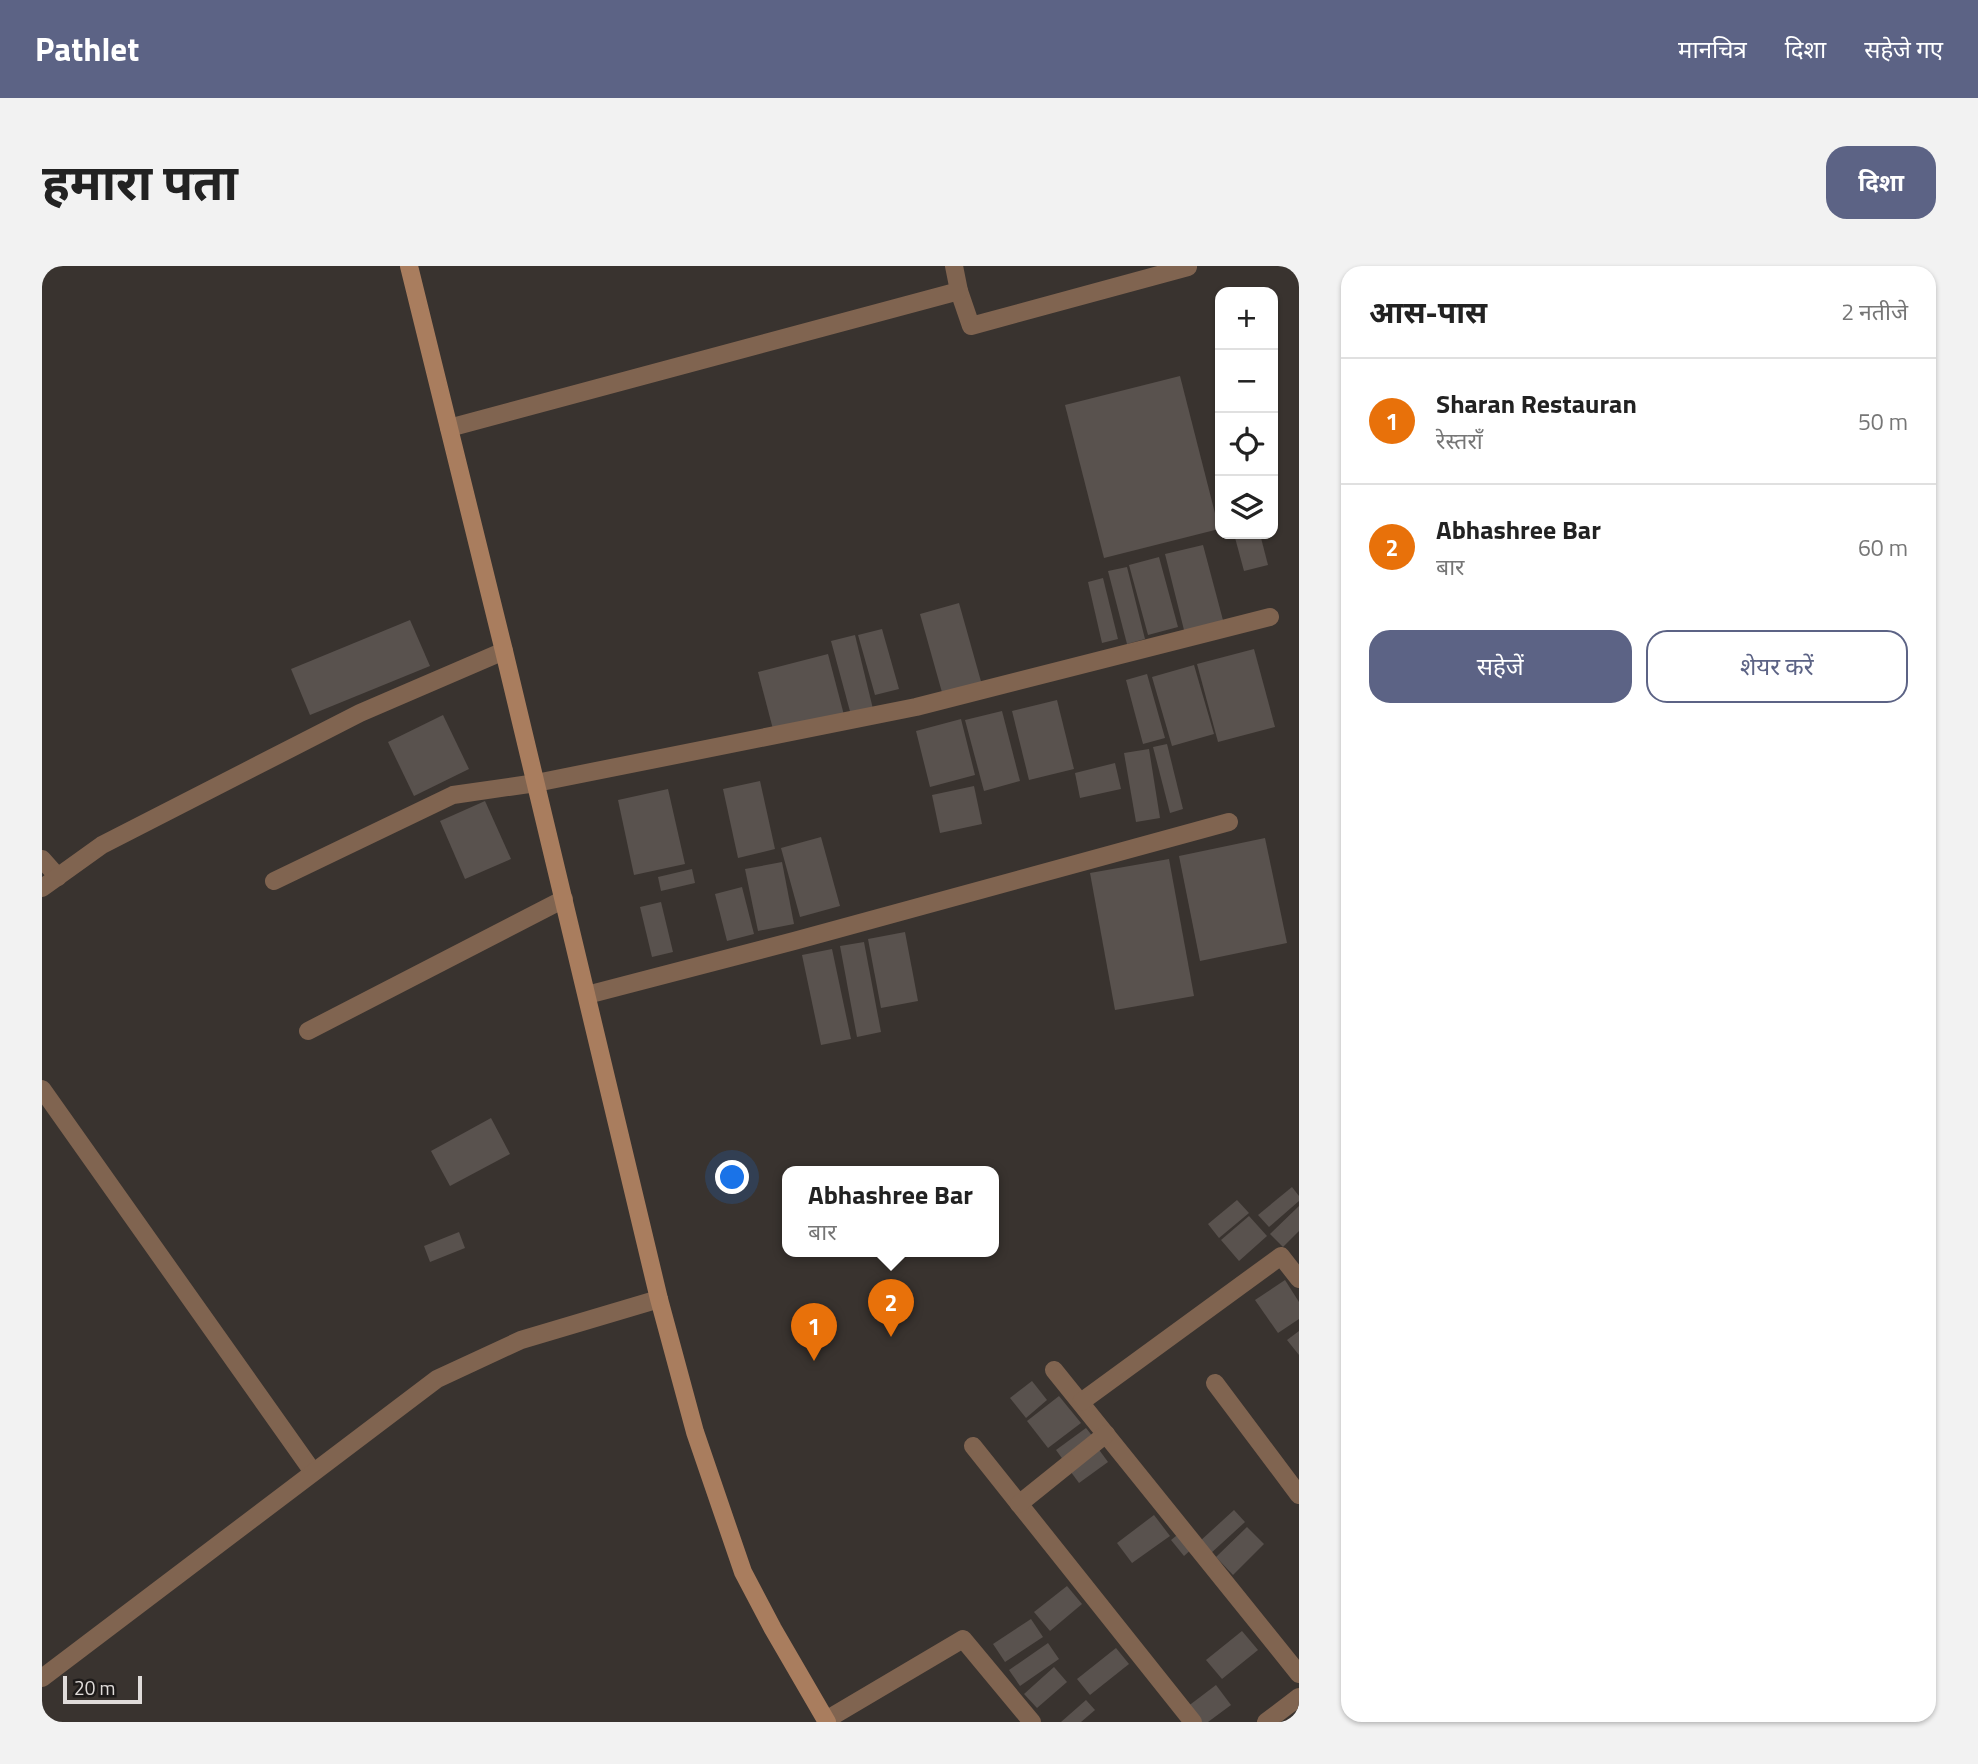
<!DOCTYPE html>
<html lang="hi">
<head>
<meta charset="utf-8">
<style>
  body { margin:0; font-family:"Titillium Web","Noto Sans Devanagari",sans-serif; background:#f2f2f2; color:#222 }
  .controls { position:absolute; right:21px; top:21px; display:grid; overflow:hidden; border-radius:14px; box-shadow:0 2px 5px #0004 }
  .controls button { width:63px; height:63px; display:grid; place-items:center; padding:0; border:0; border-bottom:2px solid #e0e0e0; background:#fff; color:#222; font:35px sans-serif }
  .scale { position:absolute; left:21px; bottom:18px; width:79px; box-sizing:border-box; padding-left:7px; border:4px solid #e0dcda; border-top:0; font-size:19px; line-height:24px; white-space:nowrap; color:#e0dcda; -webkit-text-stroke:5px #1e1b1a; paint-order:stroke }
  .you { position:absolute; left:691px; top:912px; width:24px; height:24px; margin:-18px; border:5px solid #fff; border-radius:50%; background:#1a73e8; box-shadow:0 0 0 10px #1a73e833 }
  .badge { display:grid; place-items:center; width:46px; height:46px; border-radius:50%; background:#5c6385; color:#fff; font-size:23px; font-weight:700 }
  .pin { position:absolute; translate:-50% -58px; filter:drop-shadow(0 2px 4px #0008) }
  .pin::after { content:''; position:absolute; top:37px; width:24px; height:21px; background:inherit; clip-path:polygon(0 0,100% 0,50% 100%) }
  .popup { position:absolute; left:740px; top:900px; width:217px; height:91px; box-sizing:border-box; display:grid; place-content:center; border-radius:14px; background:#fff; filter:drop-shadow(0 2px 5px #0005); font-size:23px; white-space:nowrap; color:#767676 }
  .popup b { font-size:26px; color:#222 }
  .popup::after { content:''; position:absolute; left:50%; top:100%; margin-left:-14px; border:14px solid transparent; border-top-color:#fff }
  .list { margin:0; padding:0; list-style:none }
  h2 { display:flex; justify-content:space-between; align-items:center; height:91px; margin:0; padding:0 28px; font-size:30px }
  h2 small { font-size:23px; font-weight:400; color:#767676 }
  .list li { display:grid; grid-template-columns:46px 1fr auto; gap:21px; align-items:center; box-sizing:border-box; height:126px; padding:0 28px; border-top:2px solid #e0e0e0 }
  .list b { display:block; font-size:26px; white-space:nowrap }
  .list p { margin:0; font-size:23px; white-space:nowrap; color:#767676 }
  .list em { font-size:23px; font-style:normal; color:#767676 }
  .actions { display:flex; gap:14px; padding:21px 28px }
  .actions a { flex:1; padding:16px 0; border:2px solid #5c6385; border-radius:21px; text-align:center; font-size:24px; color:#5c6385 }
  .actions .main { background:#5c6385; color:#fff }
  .icon { flex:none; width:38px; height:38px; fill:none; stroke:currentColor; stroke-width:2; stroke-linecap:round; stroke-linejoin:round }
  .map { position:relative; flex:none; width:1257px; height:1456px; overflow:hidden; border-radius:21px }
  header { display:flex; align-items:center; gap:42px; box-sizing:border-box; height:98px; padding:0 35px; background:#5c6385; color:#fff }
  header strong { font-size:33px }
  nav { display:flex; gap:38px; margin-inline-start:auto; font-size:24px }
  .intro { display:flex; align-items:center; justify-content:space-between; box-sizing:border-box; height:168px; padding:0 42px }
  h1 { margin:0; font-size:49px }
  .button { padding:18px 32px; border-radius:21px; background:#5c6385; color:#fff; font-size:24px; font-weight:700 }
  main { display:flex; gap:42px; padding:0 42px }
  aside { flex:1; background:#fff; border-radius:21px; box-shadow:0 2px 5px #0004 }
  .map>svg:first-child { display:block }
</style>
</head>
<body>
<header>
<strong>Pathlet</strong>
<nav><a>मानचित्र</a><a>दिशा</a><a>सहेजे गए</a></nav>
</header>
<div class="intro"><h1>हमारा पता</h1><a class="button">दिशा</a></div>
<main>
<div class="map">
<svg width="1257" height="1456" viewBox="0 0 1257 1456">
  <rect width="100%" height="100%" fill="#39332f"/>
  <!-- building -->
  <g fill="#59524e">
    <polygon points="1138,110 1177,263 1062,292 1023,139"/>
    <polygon points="1192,268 1218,268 1226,299 1202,305"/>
    <polygon points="1161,279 1182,358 1143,368 1123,288"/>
    <polygon points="1117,291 1136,361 1106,369 1087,299"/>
    <polygon points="1085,301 1103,373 1085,378 1066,305"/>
    <polygon points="1061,312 1076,373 1060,377 1046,316"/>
    <polygon points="917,337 940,419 901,430 878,348"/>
    <polygon points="368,354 388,400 268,449 249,403"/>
    <polygon points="840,363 857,423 833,429 816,369"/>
    <polygon points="813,369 831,443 809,449 789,375"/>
    <polygon points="1212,383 1233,461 1176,476 1155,398"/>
    <polygon points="786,388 802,449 732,467 716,406"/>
    <polygon points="1152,399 1172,468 1130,480 1110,411"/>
    <polygon points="1105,408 1123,472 1101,478 1084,414"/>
    <polygon points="1015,434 1032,503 987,514 970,445"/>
    <polygon points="960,445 978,515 942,525 923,454"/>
    <polygon points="401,449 427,503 372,530 346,476"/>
    <polygon points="919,453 933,509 888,521 874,465"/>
    <polygon points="1125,478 1141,543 1128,547 1111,481"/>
    <polygon points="1107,483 1118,552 1094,556 1082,487"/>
    <polygon points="1073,497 1079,523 1038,532 1033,507"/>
    <polygon points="718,515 733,583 696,592 681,523"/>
    <polygon points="932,520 940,558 898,567 890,529"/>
    <polygon points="626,523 643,598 592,609 576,534"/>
    <polygon points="443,535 469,593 423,613 398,555"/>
    <polygon points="779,571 798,640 758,651 739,582"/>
    <polygon points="1223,572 1245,677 1158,695 1137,590"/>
    <polygon points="1127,593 1152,730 1073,744 1048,607"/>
    <polygon points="740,596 752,658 716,665 703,603"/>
    <polygon points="650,603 653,617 619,625 616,611"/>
    <polygon points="700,621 712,668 685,675 673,628"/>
    <polygon points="619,636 631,686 610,691 598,641"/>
    <polygon points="863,666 876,735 839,742 826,673"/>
    <polygon points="822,676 839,766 815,771 798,680"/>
    <polygon points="790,683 809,773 779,779 760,689"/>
    <polygon points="449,852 468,888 408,920 389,885"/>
    <polygon points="1250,921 1257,930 1257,935 1227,961 1216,949"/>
    <polygon points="1195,934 1207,947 1177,972 1166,958"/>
    <polygon points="1257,940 1257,965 1241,981 1228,968"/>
    <polygon points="1207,950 1225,970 1197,995 1179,974"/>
    <polygon points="417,966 423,982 388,996 382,980"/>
    <polygon points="1243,1014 1257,1036 1257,1053 1236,1067 1213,1034"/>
    <polygon points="1257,1065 1257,1089 1245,1074"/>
    <polygon points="990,1115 1005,1134 984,1152 968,1132"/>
    <polygon points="1017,1130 1039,1157 1006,1182 985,1155"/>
    <polygon points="1044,1162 1052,1172 1022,1195 1014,1184"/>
    <polygon points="1055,1181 1066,1196 1037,1217 1026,1202"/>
    <polygon points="1192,1244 1203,1256 1168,1288 1157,1276"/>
    <polygon points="1112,1249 1128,1270 1090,1297 1075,1277"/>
    <polygon points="1205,1261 1222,1278 1191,1309 1174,1291"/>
    <polygon points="1139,1266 1152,1281 1142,1290 1129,1274"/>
    <polygon points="1025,1320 1040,1338 1008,1365 992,1346"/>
    <polygon points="989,1353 1001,1371 963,1396 951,1378"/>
    <polygon points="1200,1365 1216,1384 1180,1413 1164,1394"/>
    <polygon points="1006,1377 1017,1393 978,1420 967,1404"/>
    <polygon points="1074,1382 1087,1398 1048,1429 1035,1413"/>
    <polygon points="1012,1401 1025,1416 995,1442 982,1428"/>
    <polygon points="1174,1419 1189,1439 1166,1456 1156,1456 1145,1441"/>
    <polygon points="1044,1434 1053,1444 1039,1456 1019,1456"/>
  </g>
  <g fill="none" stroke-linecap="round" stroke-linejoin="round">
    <!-- street -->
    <g stroke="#806450" stroke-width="18">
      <polyline points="917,25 929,60 1146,1"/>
      <polyline points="407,162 917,25 912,0"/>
      <polyline points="0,593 16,611"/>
      <polyline points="232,615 411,529 494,517 874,441 1228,351"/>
      <polyline points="0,622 60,579 318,447 462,385"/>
      <polyline points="545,729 752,675 1187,556"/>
      <polyline points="266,765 522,633"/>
      <polyline points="0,823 271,1206"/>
      <polyline points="1012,1104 1257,1408"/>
      <polyline points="1173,1117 1257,1229"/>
      <polyline points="1039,1136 1239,990 1257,1013"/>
      <polyline points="931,1180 1151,1456"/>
      <polyline points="977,1238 1064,1168"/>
      <polyline points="0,1412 395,1113 479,1074 617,1033"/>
      <polyline points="784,1454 921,1373 990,1456"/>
      <polyline points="1224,1456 1257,1431"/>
    </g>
    <!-- secondary -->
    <polyline stroke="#a97d5e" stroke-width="18" points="367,0 462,385 617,1033 653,1166 701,1306 731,1363 785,1456"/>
  </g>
</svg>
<div class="controls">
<button>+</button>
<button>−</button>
<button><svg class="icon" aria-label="locate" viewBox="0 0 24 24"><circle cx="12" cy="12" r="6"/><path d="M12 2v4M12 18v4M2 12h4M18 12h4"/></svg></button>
<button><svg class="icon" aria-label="layers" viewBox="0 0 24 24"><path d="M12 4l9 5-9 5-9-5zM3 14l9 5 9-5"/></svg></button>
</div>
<div class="scale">20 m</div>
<div class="you"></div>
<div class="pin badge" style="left:772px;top:1095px;background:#e8710a">1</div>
<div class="pin badge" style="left:849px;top:1071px;background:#e8710a">2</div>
<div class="popup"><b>Abhashree Bar</b>बार</div>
</div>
<aside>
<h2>आस-पास<small>2 नतीजे</small></h2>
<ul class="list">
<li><span class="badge" style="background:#e8710a">1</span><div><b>Sharan Restauran</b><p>रेस्तराँ</p></div><em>50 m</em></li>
<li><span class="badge" style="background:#e8710a">2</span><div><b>Abhashree Bar</b><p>बार</p></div><em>60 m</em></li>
</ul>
<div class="actions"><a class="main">सहेजें</a><a>शेयर करें</a></div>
</aside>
</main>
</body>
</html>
